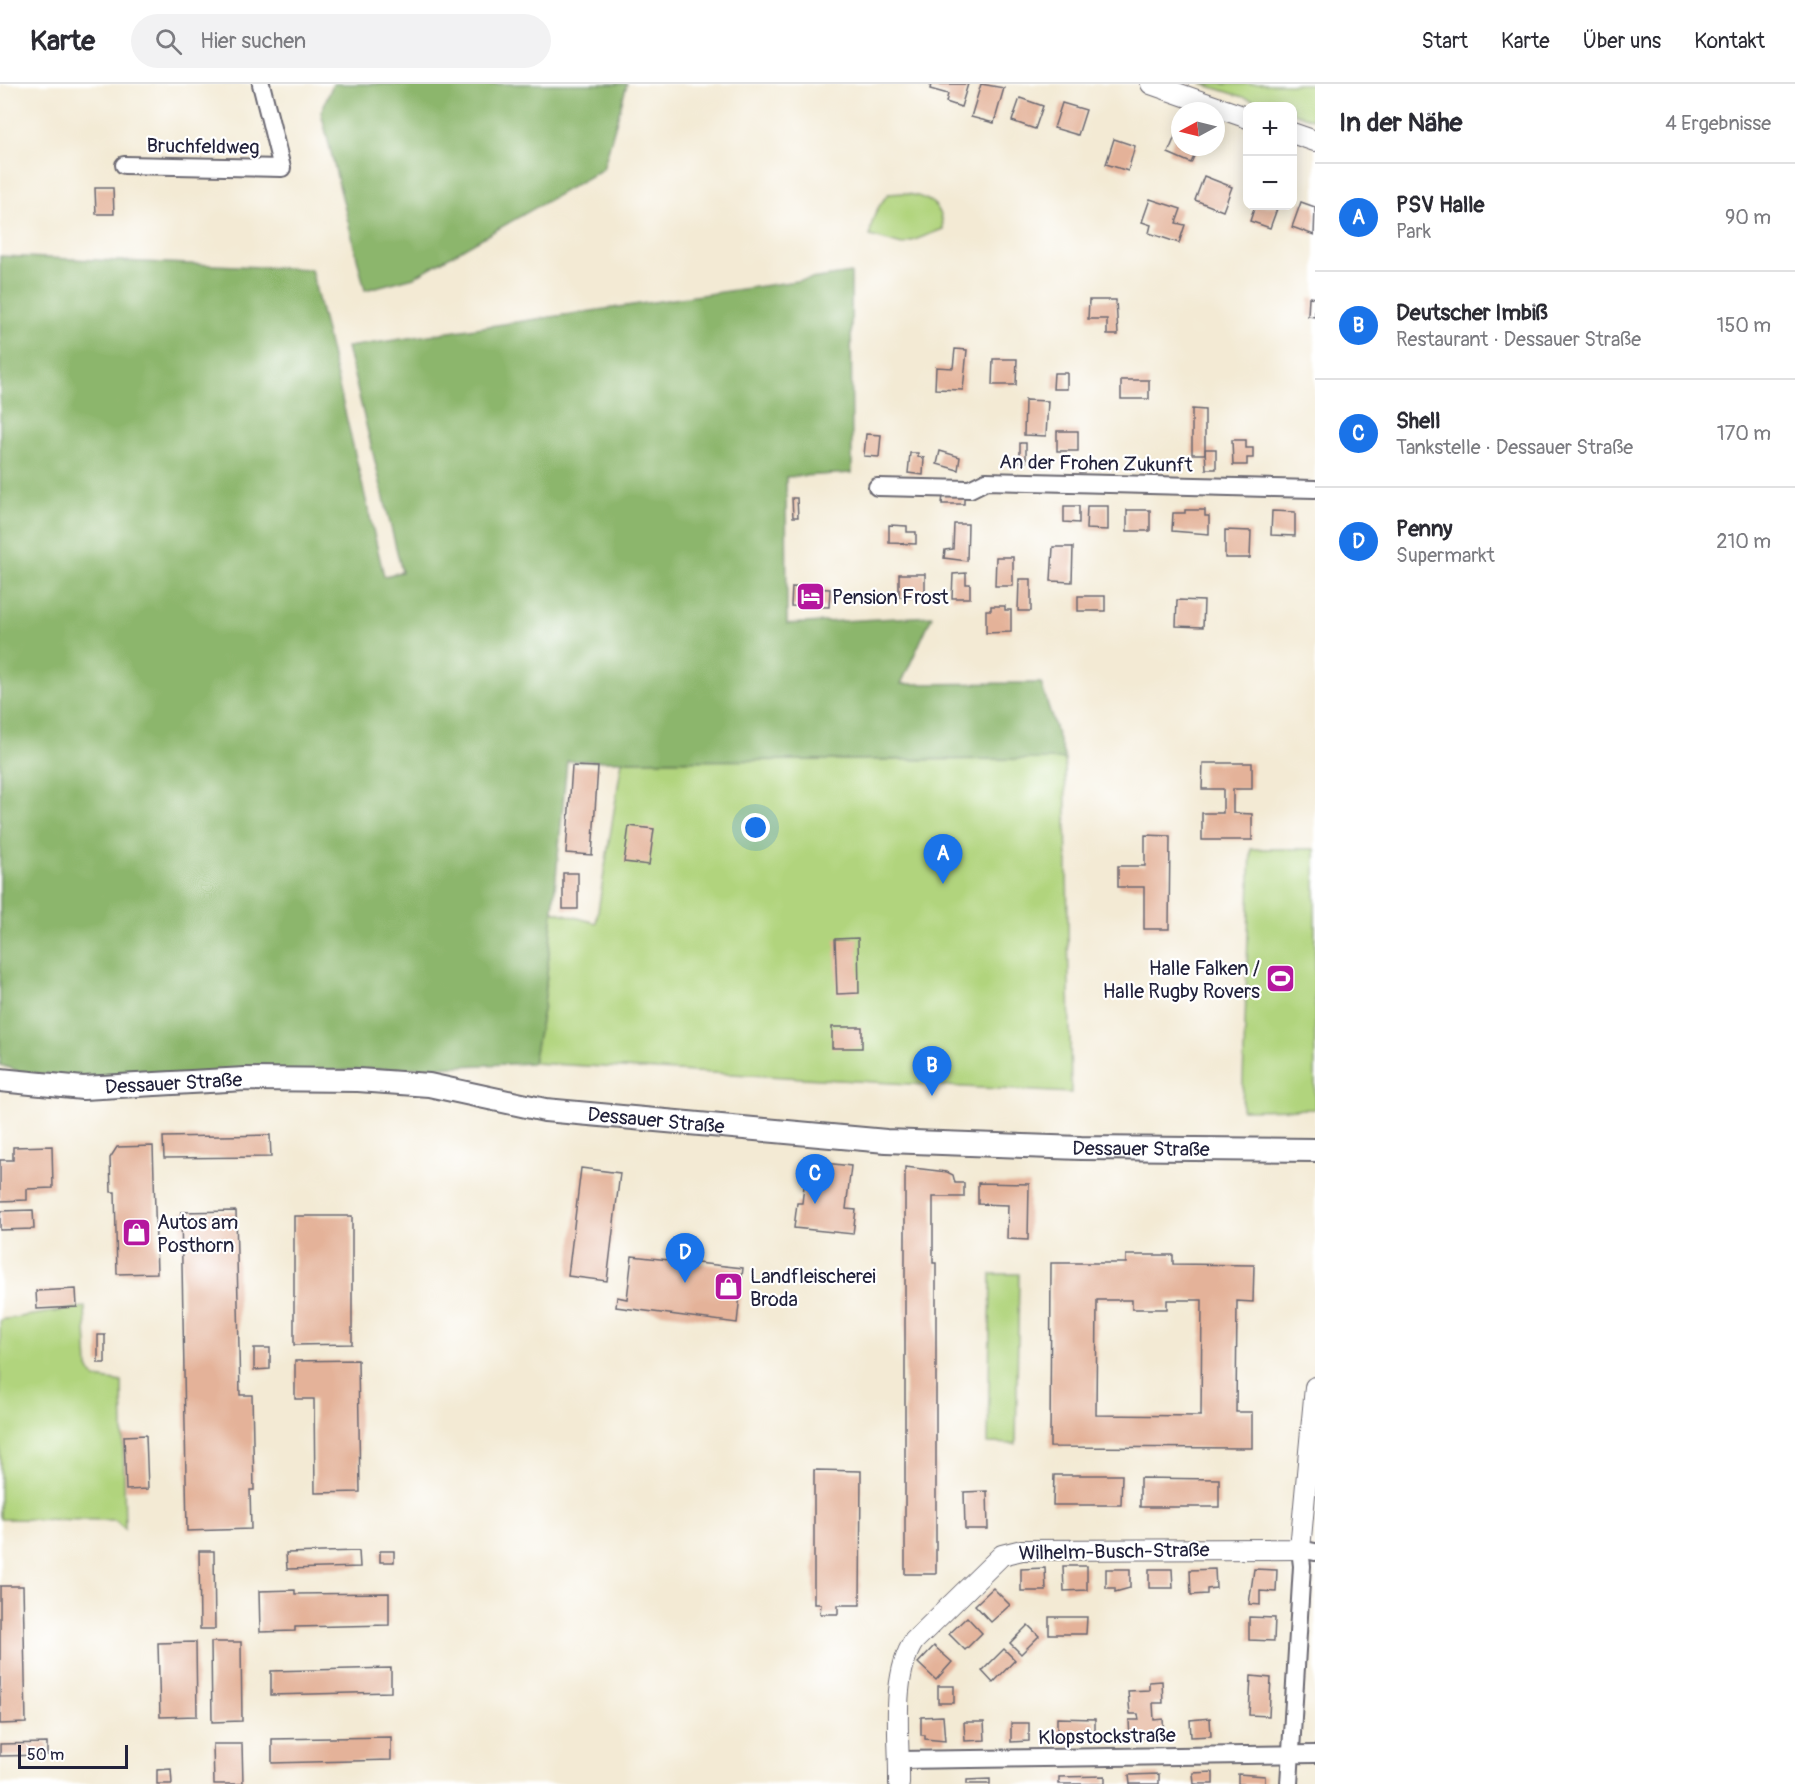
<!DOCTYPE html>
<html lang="de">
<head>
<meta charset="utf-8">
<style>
  body { margin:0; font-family:Pangolin,sans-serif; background:#f2f2f3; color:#2b2b33 }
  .controls { position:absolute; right:18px; top:18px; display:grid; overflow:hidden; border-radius:12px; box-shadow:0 3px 15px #0003 }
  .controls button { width:54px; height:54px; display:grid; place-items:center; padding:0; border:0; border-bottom:2px solid #e1e1e2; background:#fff; color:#2b2b33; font:30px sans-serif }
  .compass { position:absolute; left:1171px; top:18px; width:54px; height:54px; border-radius:50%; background:#fff; box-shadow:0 3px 15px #0003; rotate:263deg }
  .scale { position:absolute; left:18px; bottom:15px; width:110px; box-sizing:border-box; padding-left:6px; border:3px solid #22223b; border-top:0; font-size:16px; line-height:21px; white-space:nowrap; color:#22223b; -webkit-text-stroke:4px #fff; paint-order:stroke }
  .you { position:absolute; left:756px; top:744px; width:21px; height:21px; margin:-15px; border:4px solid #fff; border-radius:50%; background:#1a73e8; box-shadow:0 0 0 9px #1a73e833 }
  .badge { display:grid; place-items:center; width:39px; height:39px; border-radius:50%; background:#1a73e8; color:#fff; font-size:20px; font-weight:700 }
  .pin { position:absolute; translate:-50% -50px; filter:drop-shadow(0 2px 3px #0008) }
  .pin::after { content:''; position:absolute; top:32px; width:21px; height:18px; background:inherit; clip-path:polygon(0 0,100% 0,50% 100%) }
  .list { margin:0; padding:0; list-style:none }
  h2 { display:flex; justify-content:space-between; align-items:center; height:78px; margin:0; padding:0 24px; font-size:26px }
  h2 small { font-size:20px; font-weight:400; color:#7c7c81 }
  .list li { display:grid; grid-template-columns:39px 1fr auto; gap:18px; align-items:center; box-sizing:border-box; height:108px; padding:0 24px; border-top:2px solid #e1e1e2 }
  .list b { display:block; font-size:22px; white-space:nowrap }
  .list p { margin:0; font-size:20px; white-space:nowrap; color:#7c7c81 }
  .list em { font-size:20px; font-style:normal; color:#7c7c81 }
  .icon { flex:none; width:33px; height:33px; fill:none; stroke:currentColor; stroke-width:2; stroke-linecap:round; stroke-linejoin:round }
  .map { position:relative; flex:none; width:1315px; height:1700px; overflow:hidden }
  header { display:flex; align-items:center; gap:36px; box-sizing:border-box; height:84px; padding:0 30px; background:#fff; border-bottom:2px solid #e1e1e2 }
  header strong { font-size:28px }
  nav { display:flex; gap:33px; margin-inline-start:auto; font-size:21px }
  .search { width:420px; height:54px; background:#f2f2f3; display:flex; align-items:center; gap:15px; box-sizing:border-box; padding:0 21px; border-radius:33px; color:#7c7c81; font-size:22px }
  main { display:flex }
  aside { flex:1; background:#fff }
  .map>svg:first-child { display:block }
</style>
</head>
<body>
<header>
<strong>Karte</strong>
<div class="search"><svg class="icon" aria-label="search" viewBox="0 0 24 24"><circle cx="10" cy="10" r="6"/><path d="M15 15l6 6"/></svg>Hier suchen</div>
<nav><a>Start</a><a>Karte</a><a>Über uns</a><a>Kontakt</a></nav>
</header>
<main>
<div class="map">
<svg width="1315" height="1700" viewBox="0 0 1315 1700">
  <rect width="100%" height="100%" fill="#fff"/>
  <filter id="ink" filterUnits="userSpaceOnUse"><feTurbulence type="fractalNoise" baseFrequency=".0167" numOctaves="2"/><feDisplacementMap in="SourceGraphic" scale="12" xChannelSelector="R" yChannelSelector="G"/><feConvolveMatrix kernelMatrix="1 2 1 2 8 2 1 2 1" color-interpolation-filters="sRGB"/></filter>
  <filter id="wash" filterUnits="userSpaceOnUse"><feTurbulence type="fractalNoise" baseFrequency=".008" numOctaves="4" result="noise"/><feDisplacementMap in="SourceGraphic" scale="24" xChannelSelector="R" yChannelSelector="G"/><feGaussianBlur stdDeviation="1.35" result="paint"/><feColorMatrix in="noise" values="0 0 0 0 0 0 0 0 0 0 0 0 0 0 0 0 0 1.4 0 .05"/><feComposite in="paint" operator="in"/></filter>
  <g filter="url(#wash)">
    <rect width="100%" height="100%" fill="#f3ead4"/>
    <!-- green -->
    <g fill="#b1d47d" stroke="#6a7b5c" stroke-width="1.5">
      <polygon points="1202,0 1315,0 1315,25 1312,35 1293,29 1292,22 1272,22"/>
      <path d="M904,109C927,113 943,119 943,145L902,161L870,152C871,134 877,124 888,110Z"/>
      <polygon points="1065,675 1071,1009 533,979 544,921 553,827 596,839 622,677"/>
      <polygon points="1251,765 1315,765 1315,1025 1242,1026"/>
      <polygon points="991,1190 1019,1190 1016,1360 988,1359"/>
      <polygon points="85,1223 88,1284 95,1294 122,1298 125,1445 115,1436 0,1435 0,1236"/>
    </g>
    <!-- forest -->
    <g fill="#8cb66c" stroke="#576c54" stroke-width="1.5">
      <polygon points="333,0 627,0 603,85 414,193 365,206 321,28"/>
      <polygon points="0,172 311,185 384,492 402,488 347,263 851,189 852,389 786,393 787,540 932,532 901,600 1041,599 1065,675 567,677 544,921 533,979 104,996 21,988 0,981"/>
    </g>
    <g id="blocks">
      <!-- building -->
      <g fill="#e4b299" fill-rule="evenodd">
        <polygon points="931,0 968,0 961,23 946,18 948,10 930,5"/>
        <polygon points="981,0 1004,4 994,39 971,33"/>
        <polygon points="1020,14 1043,22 1035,45 1012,37"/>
        <polygon points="1062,19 1086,26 1078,51 1054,44"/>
        <polygon points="1180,41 1180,63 1198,63 1191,79 1168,69"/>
        <polygon points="1114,55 1135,62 1128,87 1106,80"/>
        <polygon points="1204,92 1232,103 1223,127 1195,116"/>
        <polygon points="95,104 113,104 114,130 96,130"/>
        <polygon points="1150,115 1181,125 1176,139 1185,141 1179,159 1149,149 1151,141 1142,138"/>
        <polygon points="1301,118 1315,123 1314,151 1292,143"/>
        <polygon points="1255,122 1278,122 1270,144 1250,137"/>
        <polygon points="1309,213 1315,214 1315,233 1308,232"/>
        <polygon points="1089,216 1116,216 1118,251 1107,251 1107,235 1088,235"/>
        <polygon points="955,265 967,266 963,306 935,305 936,283 953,284"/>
        <polygon points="993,275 1017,275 1016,301 992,301"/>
        <polygon points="1054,289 1067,289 1067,305 1053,305"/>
        <rect x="1121" y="296" width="28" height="19"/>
        <polygon points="1025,316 1048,317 1046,352 1024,351"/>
        <polygon points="1192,325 1205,326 1205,370 1192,370"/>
        <rect x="1057" y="347" width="21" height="20"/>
        <polygon points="866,350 881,351 879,373 864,372"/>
        <polygon points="1232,356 1246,356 1246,364 1253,364 1253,374 1247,374 1247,381 1233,381"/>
        <rect x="1020" y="359" width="6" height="19"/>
        <polygon points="1205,365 1216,365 1216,385 1206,385"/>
        <polygon points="940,367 960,373 958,386 937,380"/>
        <polygon points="910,369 918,369 918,373 924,374 923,391 908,389"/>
        <polygon points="964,409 964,420 942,420 943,411"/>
        <polygon points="792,414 797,414 798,433 793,433"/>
        <polygon points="1064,422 1079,422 1079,439 1064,438"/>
        <polygon points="1087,422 1108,422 1108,446 1086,445"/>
        <rect x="1127" y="426" width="23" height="21"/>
        <polygon points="1185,426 1205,426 1205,432 1209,432 1209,450 1172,447 1173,429 1185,429"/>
        <polygon points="1272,427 1295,428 1295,452 1271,451"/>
        <polygon points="954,440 968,440 967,477 944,474 945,466 953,465"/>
        <polygon points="889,441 907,442 907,448 916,448 916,460 889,459"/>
        <polygon points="1225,446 1251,447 1250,474 1225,474"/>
        <polygon points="1053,463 1073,463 1072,498 1051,497"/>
        <polygon points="996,473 1013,473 1013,502 995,502"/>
        <polygon points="966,489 966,500 970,500 970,514 952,514 953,490"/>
        <rect x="899" y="490" width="26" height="23"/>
        <polygon points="1019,495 1031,495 1031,527 1018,527"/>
        <polygon points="792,503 830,505 829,523 791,522"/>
        <rect x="1078" y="512" width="27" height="15"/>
        <polygon points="1177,516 1204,517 1203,543 1176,542"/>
        <polygon points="991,522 1005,522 1005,526 1011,526 1011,548 986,549 986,526 991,526"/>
        <polygon points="1203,679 1252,679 1252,705 1233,705 1233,729 1252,730 1252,756 1202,756 1202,729 1223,729 1223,705 1202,705"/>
        <polygon points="572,682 598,683 592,771 566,769"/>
        <polygon points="629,742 654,745 649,781 624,778"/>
        <polygon points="1145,751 1170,752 1169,845 1144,845 1144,803 1118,803 1118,782 1145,782"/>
        <rect x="563" y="789" width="15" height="36"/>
        <polygon points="858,854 859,909 837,910 835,855"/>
        <rect x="832" y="943" width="30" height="21"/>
        <polygon points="270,1051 271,1073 164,1074 163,1053"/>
        <polygon points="52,1062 53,1104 27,1105 27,1116 0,1117 0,1076 13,1076 13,1063"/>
        <polygon points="153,1062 157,1189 117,1190 115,1108 111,1108 110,1074 117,1063"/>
        <polygon points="807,1077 851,1082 846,1125 856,1126 853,1150 794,1144 797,1119 802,1119"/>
        <polygon points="905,1083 947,1088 953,1091 955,1099 964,1099 964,1113 933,1113 933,1179 936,1179 936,1490 905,1490"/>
        <polygon points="581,1084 620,1089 607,1197 568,1192"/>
        <polygon points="978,1099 1029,1100 1028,1156 1007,1155 1008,1121 978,1120"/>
        <polygon points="33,1126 34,1145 0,1146 0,1127"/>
        <polygon points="236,1127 240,1311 252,1311 254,1406 250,1406 251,1445 187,1447 181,1128"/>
        <polygon points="294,1132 352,1132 352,1260 294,1261"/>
        <path d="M1126,1171H1173V1180L1254,1181L1253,1218L1237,1217L1236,1328H1252V1364L1050,1363L1051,1179H1126ZM1097,1216H1132V1225H1167V1216H1202L1201,1332L1096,1331Z"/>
        <polygon points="632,1172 743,1184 737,1239 616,1223 617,1213 627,1215"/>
        <polygon points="76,1205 77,1223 37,1225 36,1207"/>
        <rect x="98" y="1251" width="7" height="28"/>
        <polygon points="254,1264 270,1264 270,1285 254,1286"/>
        <polygon points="358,1276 360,1408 315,1409 314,1315 295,1315 295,1277"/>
        <polygon points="146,1351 148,1405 126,1406 124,1352"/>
        <polygon points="814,1386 861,1387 860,1521 838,1521 838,1530 820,1530 821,1520 814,1520"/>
        <polygon points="1054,1391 1122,1391 1121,1421 1053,1421"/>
        <polygon points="1140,1394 1219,1395 1219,1423 1140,1423"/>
        <polygon points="987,1407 988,1445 965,1445 964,1408"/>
        <polygon points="199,1467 214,1467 215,1545 200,1545"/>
        <polygon points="359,1467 360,1483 287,1485 286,1469"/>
        <rect x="380" y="1467" width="14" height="11"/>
        <polygon points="1063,1482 1087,1482 1087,1506 1064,1507"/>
        <polygon points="1045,1484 1046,1507 1021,1507 1021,1485"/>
        <polygon points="1106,1485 1130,1485 1130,1504 1115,1508 1115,1504 1106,1504"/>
        <polygon points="1149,1485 1172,1485 1173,1504 1149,1504"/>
        <polygon points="1215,1485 1216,1504 1207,1505 1207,1510 1191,1511 1190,1486"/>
        <polygon points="1254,1485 1277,1486 1276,1508 1260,1507 1260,1521 1249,1520"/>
        <polygon points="0,1502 23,1502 26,1639 0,1640"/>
        <polygon points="993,1504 1010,1521 991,1538 975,1521"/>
        <polygon points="295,1506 295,1510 389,1509 389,1541 295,1543 295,1547 260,1548 259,1507"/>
        <polygon points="967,1533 982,1549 965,1566 949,1550"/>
        <polygon points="1049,1533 1087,1533 1086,1550 1049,1550"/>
        <polygon points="1249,1533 1275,1534 1274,1557 1249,1556"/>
        <polygon points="1028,1541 1039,1552 1021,1570 1010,1559"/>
        <polygon points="196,1558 197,1632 160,1633 158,1559"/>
        <polygon points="211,1558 241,1558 242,1637 212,1638"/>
        <polygon points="934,1562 952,1578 936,1596 918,1579"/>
        <polygon points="1004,1565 1015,1576 993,1599 982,1587"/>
        <polygon points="391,1584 391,1608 271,1611 271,1587"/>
        <polygon points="1251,1592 1271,1594 1269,1632 1249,1631"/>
        <polygon points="1162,1597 1163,1619 1153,1619 1154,1636 1163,1635 1164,1653 1130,1655 1129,1636 1139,1636 1138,1630 1130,1630 1128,1607 1149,1606 1149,1598"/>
        <rect x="938" y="1602" width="16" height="17"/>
        <polygon points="943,1632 945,1657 925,1655 925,1651 921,1651 921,1633"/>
        <polygon points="1057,1634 1095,1635 1095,1656 1057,1656"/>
        <polygon points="1210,1634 1211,1652 1191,1653 1190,1636"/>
        <polygon points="964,1638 984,1638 985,1656 965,1657"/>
        <polygon points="1011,1639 1029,1639 1029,1657 1011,1658"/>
        <polygon points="391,1653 391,1676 272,1679 272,1655"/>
        <polygon points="47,1659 47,1671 0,1672 0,1660"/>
        <polygon points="213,1660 242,1660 243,1700 214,1700"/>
        <polygon points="171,1685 172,1700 157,1700 157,1686"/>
        <polygon points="1213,1688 1213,1700 1194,1700 1193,1689"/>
        <polygon points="1159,1690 1159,1700 1130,1700 1129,1691"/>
        <polygon points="1238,1690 1265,1692 1265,1700 1238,1700"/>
        <polygon points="1105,1692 1105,1700 1059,1700 1059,1693"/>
        <polygon points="990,1695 990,1700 967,1700 967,1696"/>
      </g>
    </g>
  </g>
  <g filter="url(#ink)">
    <use href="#blocks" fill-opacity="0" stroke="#6b6871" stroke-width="1.5"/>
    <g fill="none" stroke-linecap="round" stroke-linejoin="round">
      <defs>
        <g id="minor">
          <polyline points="124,81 282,84 261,0"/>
          <polyline points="877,403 970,405 986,397 1315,405"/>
          <polyline points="899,1676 1315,1670"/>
          <polyline points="1289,1700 1302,1482 1300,1465 1315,1468"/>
        </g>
        <g id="tertiary">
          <polyline points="1151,0 1248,34"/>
          <polyline points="1292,49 1315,57"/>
          <path d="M899,1700C900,1657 890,1593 914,1557L1002,1471L1022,1466L1300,1465L1315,1303"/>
        </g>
        <g id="secondary">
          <path id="s1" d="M0,996L83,1004L245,995L358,996L429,1001L545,1026L886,1057L1081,1064L1315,1066"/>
        </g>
      </defs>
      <!-- minor casing -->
      <use href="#minor" stroke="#6b6871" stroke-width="20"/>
      <!-- tertiary casing -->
      <use href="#tertiary" stroke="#6b6871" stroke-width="22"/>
      <!-- secondary casing -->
      <use href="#secondary" stroke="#6b6871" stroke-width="26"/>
      <!-- minor -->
      <use href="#minor" stroke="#fff" stroke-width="16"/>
      <!-- tertiary -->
      <use href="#tertiary" stroke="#fff" stroke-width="20"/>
      <!-- secondary -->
      <use href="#secondary" stroke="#fff" stroke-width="22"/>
    </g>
  </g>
  <!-- icons -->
  <defs>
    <symbol id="hotel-square" viewBox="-11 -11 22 22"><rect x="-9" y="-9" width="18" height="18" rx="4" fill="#b5179e" stroke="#fff"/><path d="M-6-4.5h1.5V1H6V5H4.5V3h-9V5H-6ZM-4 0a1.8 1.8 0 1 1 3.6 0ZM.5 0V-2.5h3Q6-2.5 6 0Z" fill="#fff"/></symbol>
    <symbol id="stadium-square" viewBox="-11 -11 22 22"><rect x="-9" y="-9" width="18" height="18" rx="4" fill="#b5179e" stroke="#fff"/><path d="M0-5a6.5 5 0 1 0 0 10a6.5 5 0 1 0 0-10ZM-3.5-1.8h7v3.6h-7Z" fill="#fff"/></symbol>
    <symbol id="shop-square" viewBox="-11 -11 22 22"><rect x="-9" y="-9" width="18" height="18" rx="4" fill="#b5179e" stroke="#fff"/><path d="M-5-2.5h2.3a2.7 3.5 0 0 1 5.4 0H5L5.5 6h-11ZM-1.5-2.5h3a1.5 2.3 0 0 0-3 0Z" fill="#fff"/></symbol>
  </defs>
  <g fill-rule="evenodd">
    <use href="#hotel-square" x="794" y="496" width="33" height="33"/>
    <use href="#stadium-square" x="1264" y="878" width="33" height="33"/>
    <use href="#shop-square" x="120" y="1132" width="33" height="33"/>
    <use href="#shop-square" x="712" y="1186" width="33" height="33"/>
  </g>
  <g text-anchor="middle" stroke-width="4.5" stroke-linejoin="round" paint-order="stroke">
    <!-- street labels -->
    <g font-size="20" fill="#22223b" stroke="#fff">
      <text transform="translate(203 62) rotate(1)" y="7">Bruchfeldweg</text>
      <text transform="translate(1096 379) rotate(1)" y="7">An der Frohen Zukunft</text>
      <text dy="7" stroke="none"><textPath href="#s1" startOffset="174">Dessauer Straße</textPath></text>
      <text dy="7" stroke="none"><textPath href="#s1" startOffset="660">Dessauer Straße</textPath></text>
      <text dy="7" stroke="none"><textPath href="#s1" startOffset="1146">Dessauer Straße</textPath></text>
      <text transform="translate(1114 1467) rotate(-1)" y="7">Wilhelm-Busch-Straße</text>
      <text transform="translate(1107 1652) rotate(-1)" y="7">Klopstockstraße</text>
    </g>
    <!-- poi labels -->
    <g font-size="20" fill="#22223b" stroke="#fff" text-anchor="start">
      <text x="832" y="520">Pension Frost</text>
      <text x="1260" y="891" text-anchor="end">Halle Falken /<tspan x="1260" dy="23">Halle Rugby Rovers</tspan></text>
      <text x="157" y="1145">Autos am<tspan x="157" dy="23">Posthorn</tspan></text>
      <text x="750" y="1199">Landfleischerei<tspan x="750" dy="23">Broda</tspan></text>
    </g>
  </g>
</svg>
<div class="controls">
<button>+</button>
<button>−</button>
</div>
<svg class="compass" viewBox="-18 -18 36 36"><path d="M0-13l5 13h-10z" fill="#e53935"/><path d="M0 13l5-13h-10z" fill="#7c7c81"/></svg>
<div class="scale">50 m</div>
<div class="you"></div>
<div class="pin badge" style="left:943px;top:800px">A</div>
<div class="pin badge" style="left:932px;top:1012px">B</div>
<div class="pin badge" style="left:815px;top:1120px">C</div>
<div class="pin badge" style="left:685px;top:1199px">D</div>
</div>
<aside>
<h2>In der Nähe<small>4 Ergebnisse</small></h2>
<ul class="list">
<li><span class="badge">A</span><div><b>PSV Halle</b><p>Park</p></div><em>90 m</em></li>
<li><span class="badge">B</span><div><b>Deutscher Imbiß</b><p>Restaurant · Dessauer Straße</p></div><em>150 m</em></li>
<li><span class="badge">C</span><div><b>Shell</b><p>Tankstelle · Dessauer Straße</p></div><em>170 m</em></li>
<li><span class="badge">D</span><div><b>Penny</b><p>Supermarkt</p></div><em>210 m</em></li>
</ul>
</aside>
</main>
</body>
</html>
